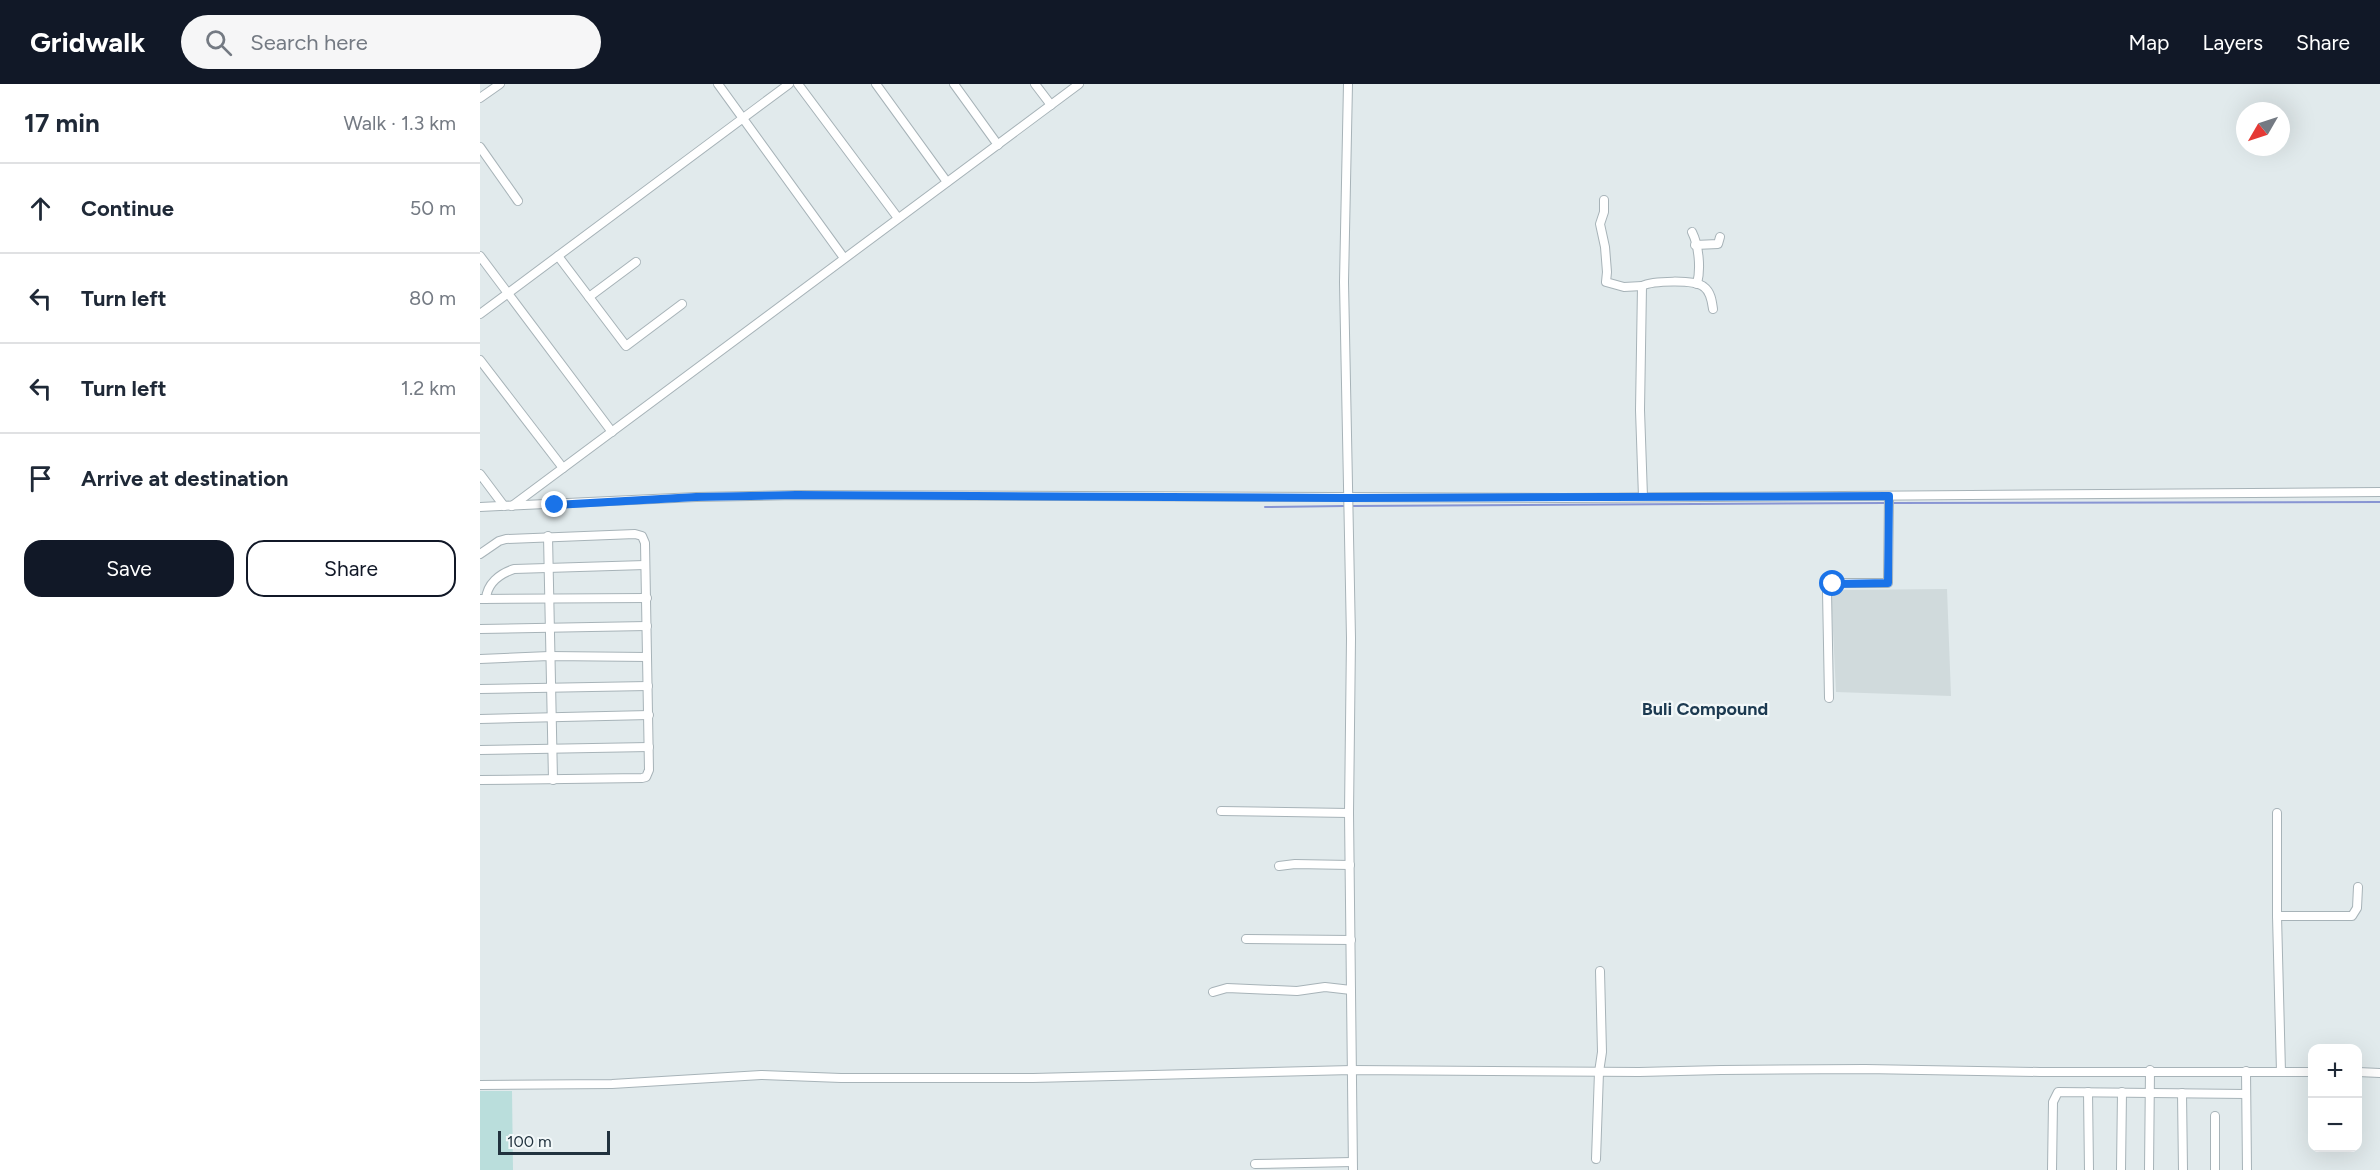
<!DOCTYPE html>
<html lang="en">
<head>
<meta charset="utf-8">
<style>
  body { margin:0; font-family:Figtree,sans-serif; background:#f6f6f7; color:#1f2937 }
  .controls { position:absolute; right:18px; bottom:18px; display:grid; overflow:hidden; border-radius:12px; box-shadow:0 6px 24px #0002 }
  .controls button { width:54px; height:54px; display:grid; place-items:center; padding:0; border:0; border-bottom:2px solid #e0e1e3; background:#fff; color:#1f2937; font:30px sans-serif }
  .compass { position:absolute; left:1756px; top:18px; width:54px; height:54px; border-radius:50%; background:#fff; box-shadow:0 6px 24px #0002; rotate:231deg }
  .scale { position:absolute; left:18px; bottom:15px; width:112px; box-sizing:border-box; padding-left:6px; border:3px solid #21323e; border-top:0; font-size:16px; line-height:21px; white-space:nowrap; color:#21323e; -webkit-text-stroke:4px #f2f8f9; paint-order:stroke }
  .stop { position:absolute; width:18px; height:18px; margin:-14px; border:4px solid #1a73e8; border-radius:50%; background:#fff }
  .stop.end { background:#1a73e8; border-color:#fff; box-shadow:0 2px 6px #0008 }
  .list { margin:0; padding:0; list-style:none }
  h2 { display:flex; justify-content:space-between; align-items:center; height:78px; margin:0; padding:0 24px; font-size:26px }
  h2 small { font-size:20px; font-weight:400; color:#747a83 }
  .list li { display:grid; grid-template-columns:39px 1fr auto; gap:18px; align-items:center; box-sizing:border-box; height:90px; padding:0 24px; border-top:2px solid #e0e1e3 }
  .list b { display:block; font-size:22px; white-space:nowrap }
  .list em { font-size:20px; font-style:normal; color:#747a83 }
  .actions { display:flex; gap:12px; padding:18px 24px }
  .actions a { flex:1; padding:14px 0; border:2px solid #111827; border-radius:18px; text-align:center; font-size:21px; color:#111827 }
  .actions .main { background:#111827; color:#fff }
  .icon { flex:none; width:33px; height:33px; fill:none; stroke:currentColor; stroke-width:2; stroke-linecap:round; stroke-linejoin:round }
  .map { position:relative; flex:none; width:1900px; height:1086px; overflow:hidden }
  header { display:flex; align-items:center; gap:36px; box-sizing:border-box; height:84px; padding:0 30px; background:#111827; color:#fff }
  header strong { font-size:28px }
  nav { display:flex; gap:33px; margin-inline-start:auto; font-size:21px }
  .search { width:420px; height:54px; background:#f6f6f7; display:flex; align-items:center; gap:15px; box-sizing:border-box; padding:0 21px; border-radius:33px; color:#747a83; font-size:22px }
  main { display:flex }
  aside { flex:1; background:#fff }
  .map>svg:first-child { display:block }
</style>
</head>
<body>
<header>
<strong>Gridwalk</strong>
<div class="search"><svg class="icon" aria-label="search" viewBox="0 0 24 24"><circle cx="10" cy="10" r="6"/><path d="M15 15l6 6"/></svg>Search here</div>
<nav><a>Map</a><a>Layers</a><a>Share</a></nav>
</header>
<main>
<aside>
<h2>17 min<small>Walk · 1.3 km</small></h2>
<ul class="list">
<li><svg class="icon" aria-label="ahead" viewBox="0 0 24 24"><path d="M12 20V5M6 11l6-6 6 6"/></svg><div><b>Continue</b></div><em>50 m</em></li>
<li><svg class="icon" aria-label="left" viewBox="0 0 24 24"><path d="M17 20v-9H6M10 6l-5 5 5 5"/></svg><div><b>Turn left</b></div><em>80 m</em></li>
<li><svg class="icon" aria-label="left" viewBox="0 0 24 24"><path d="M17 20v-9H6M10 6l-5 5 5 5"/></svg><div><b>Turn left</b></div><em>1.2 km</em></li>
<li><svg class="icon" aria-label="arrive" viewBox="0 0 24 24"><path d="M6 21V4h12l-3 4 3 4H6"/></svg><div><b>Arrive at destination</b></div></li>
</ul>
<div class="actions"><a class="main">Save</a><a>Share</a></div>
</aside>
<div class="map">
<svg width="1900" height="1086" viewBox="0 0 1900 1086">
  <rect width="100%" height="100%" fill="#e1eaec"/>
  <!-- built -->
  <polygon fill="#d0dadc" points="1467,505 1471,612 1356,608 1351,506"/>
  <!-- green -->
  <polygon fill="#badedc" points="0,1007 32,1007 33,1086 0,1086"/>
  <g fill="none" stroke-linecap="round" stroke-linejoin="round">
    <!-- stream -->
    <g stroke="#8895d3" stroke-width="2">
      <polyline points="1412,419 1900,418"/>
      <polyline points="873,422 1404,419"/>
      <polyline points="785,423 864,422"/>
    </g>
    <defs>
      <g id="minor">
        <polyline points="238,0 364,174"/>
        <polyline points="318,0 418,134"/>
        <polyline points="396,0 467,98"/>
        <polyline points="474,0 518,61"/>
        <polyline points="555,0 571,21"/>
        <polyline points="868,0 864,198 871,554 869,729 873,1086"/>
        <polyline points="0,14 20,0"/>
        <polyline points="0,63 38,117"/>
        <polyline points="1124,116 1124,128 1120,140 1125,163 1127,188 1126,198 1144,203 1162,202"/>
        <path d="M1212,148C1219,162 1221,185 1217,200"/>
        <polyline points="1215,161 1238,160 1240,153"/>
        <polyline points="0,172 132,348"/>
        <polyline points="78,172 146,262 202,220"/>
        <polyline points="109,213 156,178"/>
        <polyline points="0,230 309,0"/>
        <polyline points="0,276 83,384"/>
        <polyline points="0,390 24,422"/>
        <path d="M1163,413L1160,326L1162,202C1172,197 1214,195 1224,203C1231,208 1232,218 1233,225"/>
        <polyline points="32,422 599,0"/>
        <polyline points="0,423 216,413 316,411 1083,414 1900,408"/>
        <polyline points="68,452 73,696"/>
        <polyline points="0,470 19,457 26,455 155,450 162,452 165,459 169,686 166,693 162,694 0,696"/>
        <polyline points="0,515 167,514"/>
        <path d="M6,515C7,500 19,490 34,485L165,481"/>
        <polyline points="0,545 167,542"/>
        <polyline points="0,575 69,572 167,573"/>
        <polyline points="0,605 168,602"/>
        <polyline points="1349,614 1347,507 1350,502 1356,499 1408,499 1409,412"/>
        <polyline points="0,635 169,631"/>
        <polyline points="0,666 169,663"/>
        <polyline points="741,727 869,729"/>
        <polyline points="1797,729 1797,832 1801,988"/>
        <polyline points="799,782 815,780 870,781"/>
        <polyline points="1797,832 1872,832 1877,824 1878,803"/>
        <polyline points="766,855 871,856"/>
        <polyline points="733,908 747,904 817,907 845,903 871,906"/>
        <polyline points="1766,987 1767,1086"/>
        <polyline points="1878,988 1900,989"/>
        <polyline points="0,1001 132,1000 281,991 361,994 553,994 872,986 1159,988 1241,986 1385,985 1560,988 1832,988"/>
        <polyline points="1608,1008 1609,1086"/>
        <polyline points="1702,1009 1703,1086"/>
        <polyline points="1116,1075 1119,988 1122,968 1120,887"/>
        <polyline points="775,1080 872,1078"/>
        <polyline points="1572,1086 1573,1018 1578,1008 1766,1010"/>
        <polyline points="1641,1086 1642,1008"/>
        <polyline points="1669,1086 1670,986"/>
        <polyline points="1735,1086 1735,1032"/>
      </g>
    </defs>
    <!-- minor casing -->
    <use href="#minor" stroke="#a7b3b8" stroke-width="10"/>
    <!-- minor -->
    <use href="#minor" stroke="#fff" stroke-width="8"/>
  </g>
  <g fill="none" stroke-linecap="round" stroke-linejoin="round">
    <!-- route -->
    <polyline stroke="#1a73e8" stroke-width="8" points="75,421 216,413 316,411 869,414 1409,412 1408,499 1353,500"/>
  </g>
  <g text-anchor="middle" stroke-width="4.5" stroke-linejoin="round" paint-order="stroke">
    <!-- neighbourhood labels -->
    <g font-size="18" font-weight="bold" fill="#1c3a51" stroke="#f2f8f9">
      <text x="1225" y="631">Buli Compound</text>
    </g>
  </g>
</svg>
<div class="controls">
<button>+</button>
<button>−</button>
</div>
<svg class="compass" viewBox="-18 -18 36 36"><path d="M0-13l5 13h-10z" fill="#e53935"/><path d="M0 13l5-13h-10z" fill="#747a83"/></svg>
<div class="scale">100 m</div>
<div class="stop" style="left:1353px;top:500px"></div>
<div class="stop end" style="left:75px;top:421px"></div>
</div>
</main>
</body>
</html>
